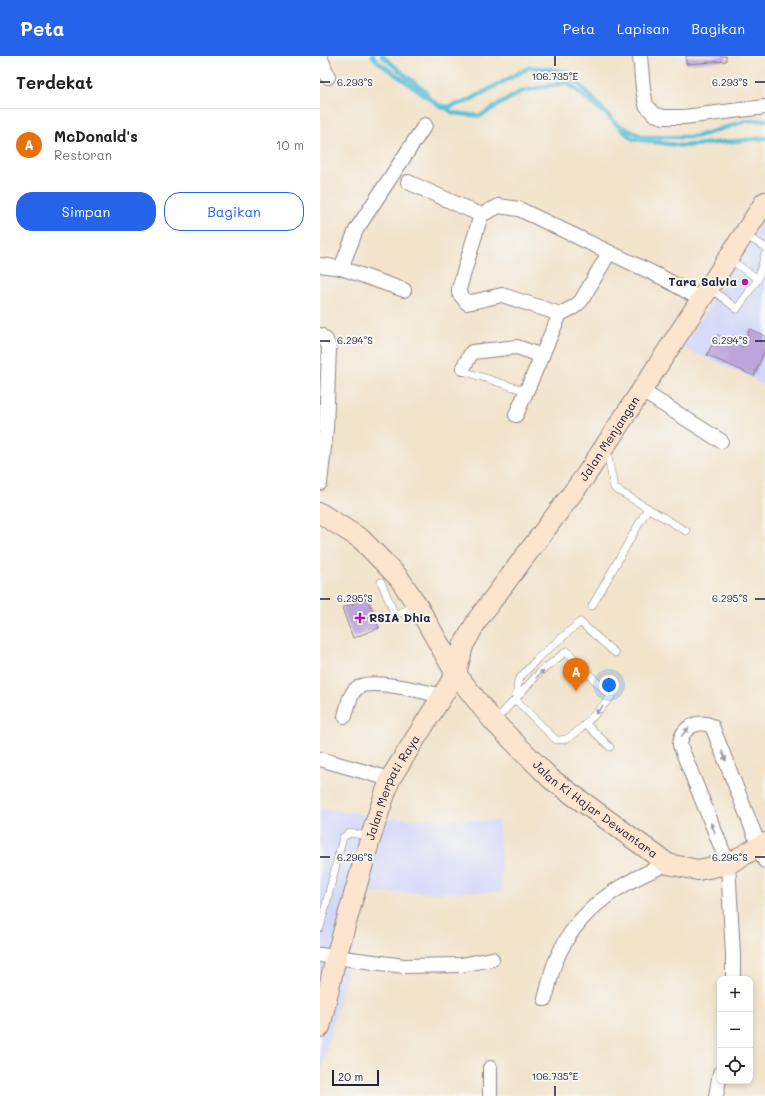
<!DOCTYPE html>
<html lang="id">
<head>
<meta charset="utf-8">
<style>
  body { margin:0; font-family:Mali,sans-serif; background:#f6f6f6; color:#222 }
  .controls { position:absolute; right:12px; bottom:12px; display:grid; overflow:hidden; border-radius:8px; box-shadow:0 2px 6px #0003 }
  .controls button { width:36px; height:36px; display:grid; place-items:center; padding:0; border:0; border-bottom:1px solid #e0e0e0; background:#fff; color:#222; font:20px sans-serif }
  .scale { position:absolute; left:12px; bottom:10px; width:47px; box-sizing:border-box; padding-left:4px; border:2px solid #22223b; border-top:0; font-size:11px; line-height:14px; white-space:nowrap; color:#22223b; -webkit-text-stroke:3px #f6f6f2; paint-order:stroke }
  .you { position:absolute; left:289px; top:629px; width:14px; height:14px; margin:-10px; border:3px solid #fff; border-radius:50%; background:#1a73e8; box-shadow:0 0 0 6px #1a73e833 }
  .badge { display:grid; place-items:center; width:26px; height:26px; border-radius:50%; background:#2563eb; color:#fff; font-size:13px; font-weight:700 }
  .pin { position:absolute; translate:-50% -33px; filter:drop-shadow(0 1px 2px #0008) }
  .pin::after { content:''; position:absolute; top:21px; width:14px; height:12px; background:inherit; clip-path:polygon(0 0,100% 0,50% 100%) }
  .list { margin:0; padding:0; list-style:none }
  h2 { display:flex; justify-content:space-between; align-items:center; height:52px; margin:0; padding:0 16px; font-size:17px }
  h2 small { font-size:13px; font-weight:400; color:#767676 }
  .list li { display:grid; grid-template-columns:26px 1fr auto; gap:12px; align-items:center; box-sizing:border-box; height:72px; padding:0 16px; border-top:1px solid #e0e0e0 }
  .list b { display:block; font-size:15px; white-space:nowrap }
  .list p { margin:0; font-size:13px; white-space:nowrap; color:#767676 }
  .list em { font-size:13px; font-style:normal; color:#767676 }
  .actions { display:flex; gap:8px; padding:12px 16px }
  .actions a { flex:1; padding:9px 0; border:1px solid #2563eb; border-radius:16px; text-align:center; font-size:14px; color:#2563eb }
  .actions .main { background:#2563eb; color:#fff }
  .icon { flex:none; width:22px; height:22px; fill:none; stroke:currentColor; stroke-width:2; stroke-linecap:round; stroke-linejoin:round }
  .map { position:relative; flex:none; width:445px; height:1040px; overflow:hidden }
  header { display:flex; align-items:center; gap:24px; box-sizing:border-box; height:56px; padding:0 20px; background:#2563eb; color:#fff }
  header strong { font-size:19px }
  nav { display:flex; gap:22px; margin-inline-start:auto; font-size:14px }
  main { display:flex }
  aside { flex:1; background:#fff }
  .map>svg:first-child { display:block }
</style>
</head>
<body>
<header>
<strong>Peta</strong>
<nav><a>Peta</a><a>Lapisan</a><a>Bagikan</a></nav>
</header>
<main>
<aside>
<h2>Terdekat<small></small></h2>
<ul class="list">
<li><span class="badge" style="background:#e8710a">A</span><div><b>McDonald's</b><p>Restoran</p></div><em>10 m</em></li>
</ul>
<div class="actions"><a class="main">Simpan</a><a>Bagikan</a></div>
</aside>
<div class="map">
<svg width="445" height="1040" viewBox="0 0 445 1040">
  <rect width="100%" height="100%" fill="#f6f6f2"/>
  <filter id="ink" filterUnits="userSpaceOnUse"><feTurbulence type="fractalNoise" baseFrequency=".025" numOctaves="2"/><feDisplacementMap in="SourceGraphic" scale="8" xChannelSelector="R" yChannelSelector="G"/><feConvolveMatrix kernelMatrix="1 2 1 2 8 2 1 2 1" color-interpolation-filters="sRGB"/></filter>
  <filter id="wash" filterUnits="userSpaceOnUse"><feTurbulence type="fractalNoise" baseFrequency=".012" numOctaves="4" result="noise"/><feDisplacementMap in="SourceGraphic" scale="16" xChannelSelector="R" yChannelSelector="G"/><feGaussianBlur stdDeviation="0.9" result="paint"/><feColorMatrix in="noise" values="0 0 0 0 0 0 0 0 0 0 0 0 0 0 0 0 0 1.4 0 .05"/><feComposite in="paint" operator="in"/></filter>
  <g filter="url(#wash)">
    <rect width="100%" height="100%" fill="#f2e3cb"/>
    <!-- built -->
    <g fill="#d3d8f9">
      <polygon points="445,160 445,331 432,322 363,292"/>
      <polygon points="0,752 68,762 179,765 182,836 48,837 0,1018"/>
    </g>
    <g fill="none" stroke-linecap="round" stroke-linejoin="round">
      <!-- stream -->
      <g stroke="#58bdd5" stroke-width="4.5">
        <polyline points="53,0 58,6 123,52 146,46 210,11 248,16 297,69 324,81 375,81 426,65 445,64"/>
        <polyline points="62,0 107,37"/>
        <polyline points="124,50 133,57 160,60 200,36 247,26 281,55"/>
        <polyline points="301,73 313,83 363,90 445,82"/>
      </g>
    </g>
    <g id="blocks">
      <!-- building -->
      <g fill="#bca5db">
        <polygon points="366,0 406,0 406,5 366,8"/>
        <polygon points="430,273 445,280 445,294 434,320 387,299 397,279 422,291"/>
        <polygon points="47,542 59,572 33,582 22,552"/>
      </g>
    </g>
  </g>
  <g filter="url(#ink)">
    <use href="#blocks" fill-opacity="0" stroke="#8a8283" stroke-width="1"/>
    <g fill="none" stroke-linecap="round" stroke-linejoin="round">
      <defs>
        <g id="lane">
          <polyline points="425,179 445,191"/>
          <polyline points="409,203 438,223 445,198"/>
          <polyline points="390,232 417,253 438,223"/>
          <polyline points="143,312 146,316 206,335"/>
          <polyline points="287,395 294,432 366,475"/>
          <polyline points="61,526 75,559 95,550"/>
          <polyline points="272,550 328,452"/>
          <polyline points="196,644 198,624 218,602 260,566 295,597"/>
          <path d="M175,665L221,615L247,595L291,641C281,651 259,678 246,683C243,684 239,684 236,684L196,644"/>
          <polyline points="266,668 290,691"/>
          <polyline points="0,872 23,781 30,777 49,780"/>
        </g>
        <g id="street">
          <polyline points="0,0 8,21"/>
          <polyline points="320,0 323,33 326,49 334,58 344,61 364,61 445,51"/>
          <polyline points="88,126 161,159"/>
          <polyline points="0,209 21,212 84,234"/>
          <polyline points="21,212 36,174 105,69"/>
          <polyline points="240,258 182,239 147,247 139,237 139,233 161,159 179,150 199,153 343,222 382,244"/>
          <polyline points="0,279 6,284 9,292 6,373 0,427"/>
          <polyline points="143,312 152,296 197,291 222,300"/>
          <polyline points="322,335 401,385"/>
          <polyline points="196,359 240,258 254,251 261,245 289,197"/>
          <path d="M25,660C28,651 29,638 37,632C48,621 106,636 122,640"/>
          <polyline points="0,703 70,723"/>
          <polyline points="0,899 84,910 141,909 172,903"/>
          <path d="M413,923V899L408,808L360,689C361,672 377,663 392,670L445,805"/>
          <path d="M225,943C229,930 231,914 237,902C258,853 301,826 348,808"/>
          <polyline points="170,1012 170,1040"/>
          <polyline points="396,1040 400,1017"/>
        </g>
        <g id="secondary">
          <path id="s1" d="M0,457L41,483L79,522L97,549L136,618L174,666L231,723L348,808L378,814L408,808L445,787"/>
          <path id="s2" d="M0,971L16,901L51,780L70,723L136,618L143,590L158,563L266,419L445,146"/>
        </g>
      </defs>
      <!-- lane casing -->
      <use href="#lane" stroke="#8a8283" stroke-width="8"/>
      <!-- street casing -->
      <use href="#street" stroke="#8a8283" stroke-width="16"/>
      <!-- secondary casing -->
      <use href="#secondary" stroke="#8a8283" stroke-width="22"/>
      <!-- lane -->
      <use href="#lane" stroke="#fff" stroke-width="7"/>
      <!-- street -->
      <use href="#street" stroke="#fff" stroke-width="14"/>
      <!-- secondary -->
      <use href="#secondary" stroke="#fbe5cf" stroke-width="20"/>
    </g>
    <!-- one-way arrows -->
    <defs><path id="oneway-solid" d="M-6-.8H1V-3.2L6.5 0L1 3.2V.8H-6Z"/></defs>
    <g fill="#9c9ca7">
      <use href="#oneway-solid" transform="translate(220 618) rotate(-45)"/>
      <use href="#oneway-solid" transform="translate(279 654) rotate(133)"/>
      <use href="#oneway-solid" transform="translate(365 676) rotate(-49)"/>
      <use href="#oneway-solid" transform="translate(404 700) rotate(68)"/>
      <use href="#oneway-solid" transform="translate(393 772) rotate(-112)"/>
    </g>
  </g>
  <!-- ticks -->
  <path fill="none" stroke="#22223b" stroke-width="1.5" d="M235,0V10M0,26H10M435,26H445M0,285H10M435,285H445M0,543H10M435,543H445M0,801H10M435,801H445M235,1030V1040"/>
  <!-- markers -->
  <g fill="#b5179e" stroke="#f6f6f2" stroke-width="1.5">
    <circle cx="425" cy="226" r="4"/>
    <path d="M38 556h4v4h4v4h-4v4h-4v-4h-4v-4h4z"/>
  </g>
  <g text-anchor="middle" stroke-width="4" stroke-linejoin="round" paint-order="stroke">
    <!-- poi labels -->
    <g font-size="12" font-weight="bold" fill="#22223b" stroke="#f6f6f2" text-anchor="end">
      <text x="417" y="230">Tara Salvia</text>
      <text x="49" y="566" text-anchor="start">RSIA Dhia</text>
    </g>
    <!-- street labels -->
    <g font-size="12" fill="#22223b" stroke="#f6f6f2">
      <text dy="4" stroke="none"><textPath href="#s2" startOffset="665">Jalan Menjangan</textPath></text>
      <text dy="4" stroke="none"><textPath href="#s2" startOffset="251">Jalan Merpati Raya</textPath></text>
      <text dy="4" stroke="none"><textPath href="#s1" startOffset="410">Jalan Ki Hajar Dewantara</textPath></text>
    </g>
  </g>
  <g font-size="10" text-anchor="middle" fill="#22223b" stroke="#f6f6f2" stroke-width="4" stroke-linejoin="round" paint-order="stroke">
    <text x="235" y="24">106.735°E</text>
    <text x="35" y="30">6.293°S</text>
    <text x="410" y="30">6.293°S</text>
    <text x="35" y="288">6.294°S</text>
    <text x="410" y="288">6.294°S</text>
    <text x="35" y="546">6.295°S</text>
    <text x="410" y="546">6.295°S</text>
    <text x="35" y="805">6.296°S</text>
    <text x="410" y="805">6.296°S</text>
    <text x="235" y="1024">106.735°E</text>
  </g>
</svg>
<div class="controls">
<button>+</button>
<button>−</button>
<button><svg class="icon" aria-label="locate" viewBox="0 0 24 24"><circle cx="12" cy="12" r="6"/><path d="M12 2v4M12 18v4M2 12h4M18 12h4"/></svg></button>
</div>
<div class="scale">20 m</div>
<div class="you"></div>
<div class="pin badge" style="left:256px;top:635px;background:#e8710a">A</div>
</div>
</main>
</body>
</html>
